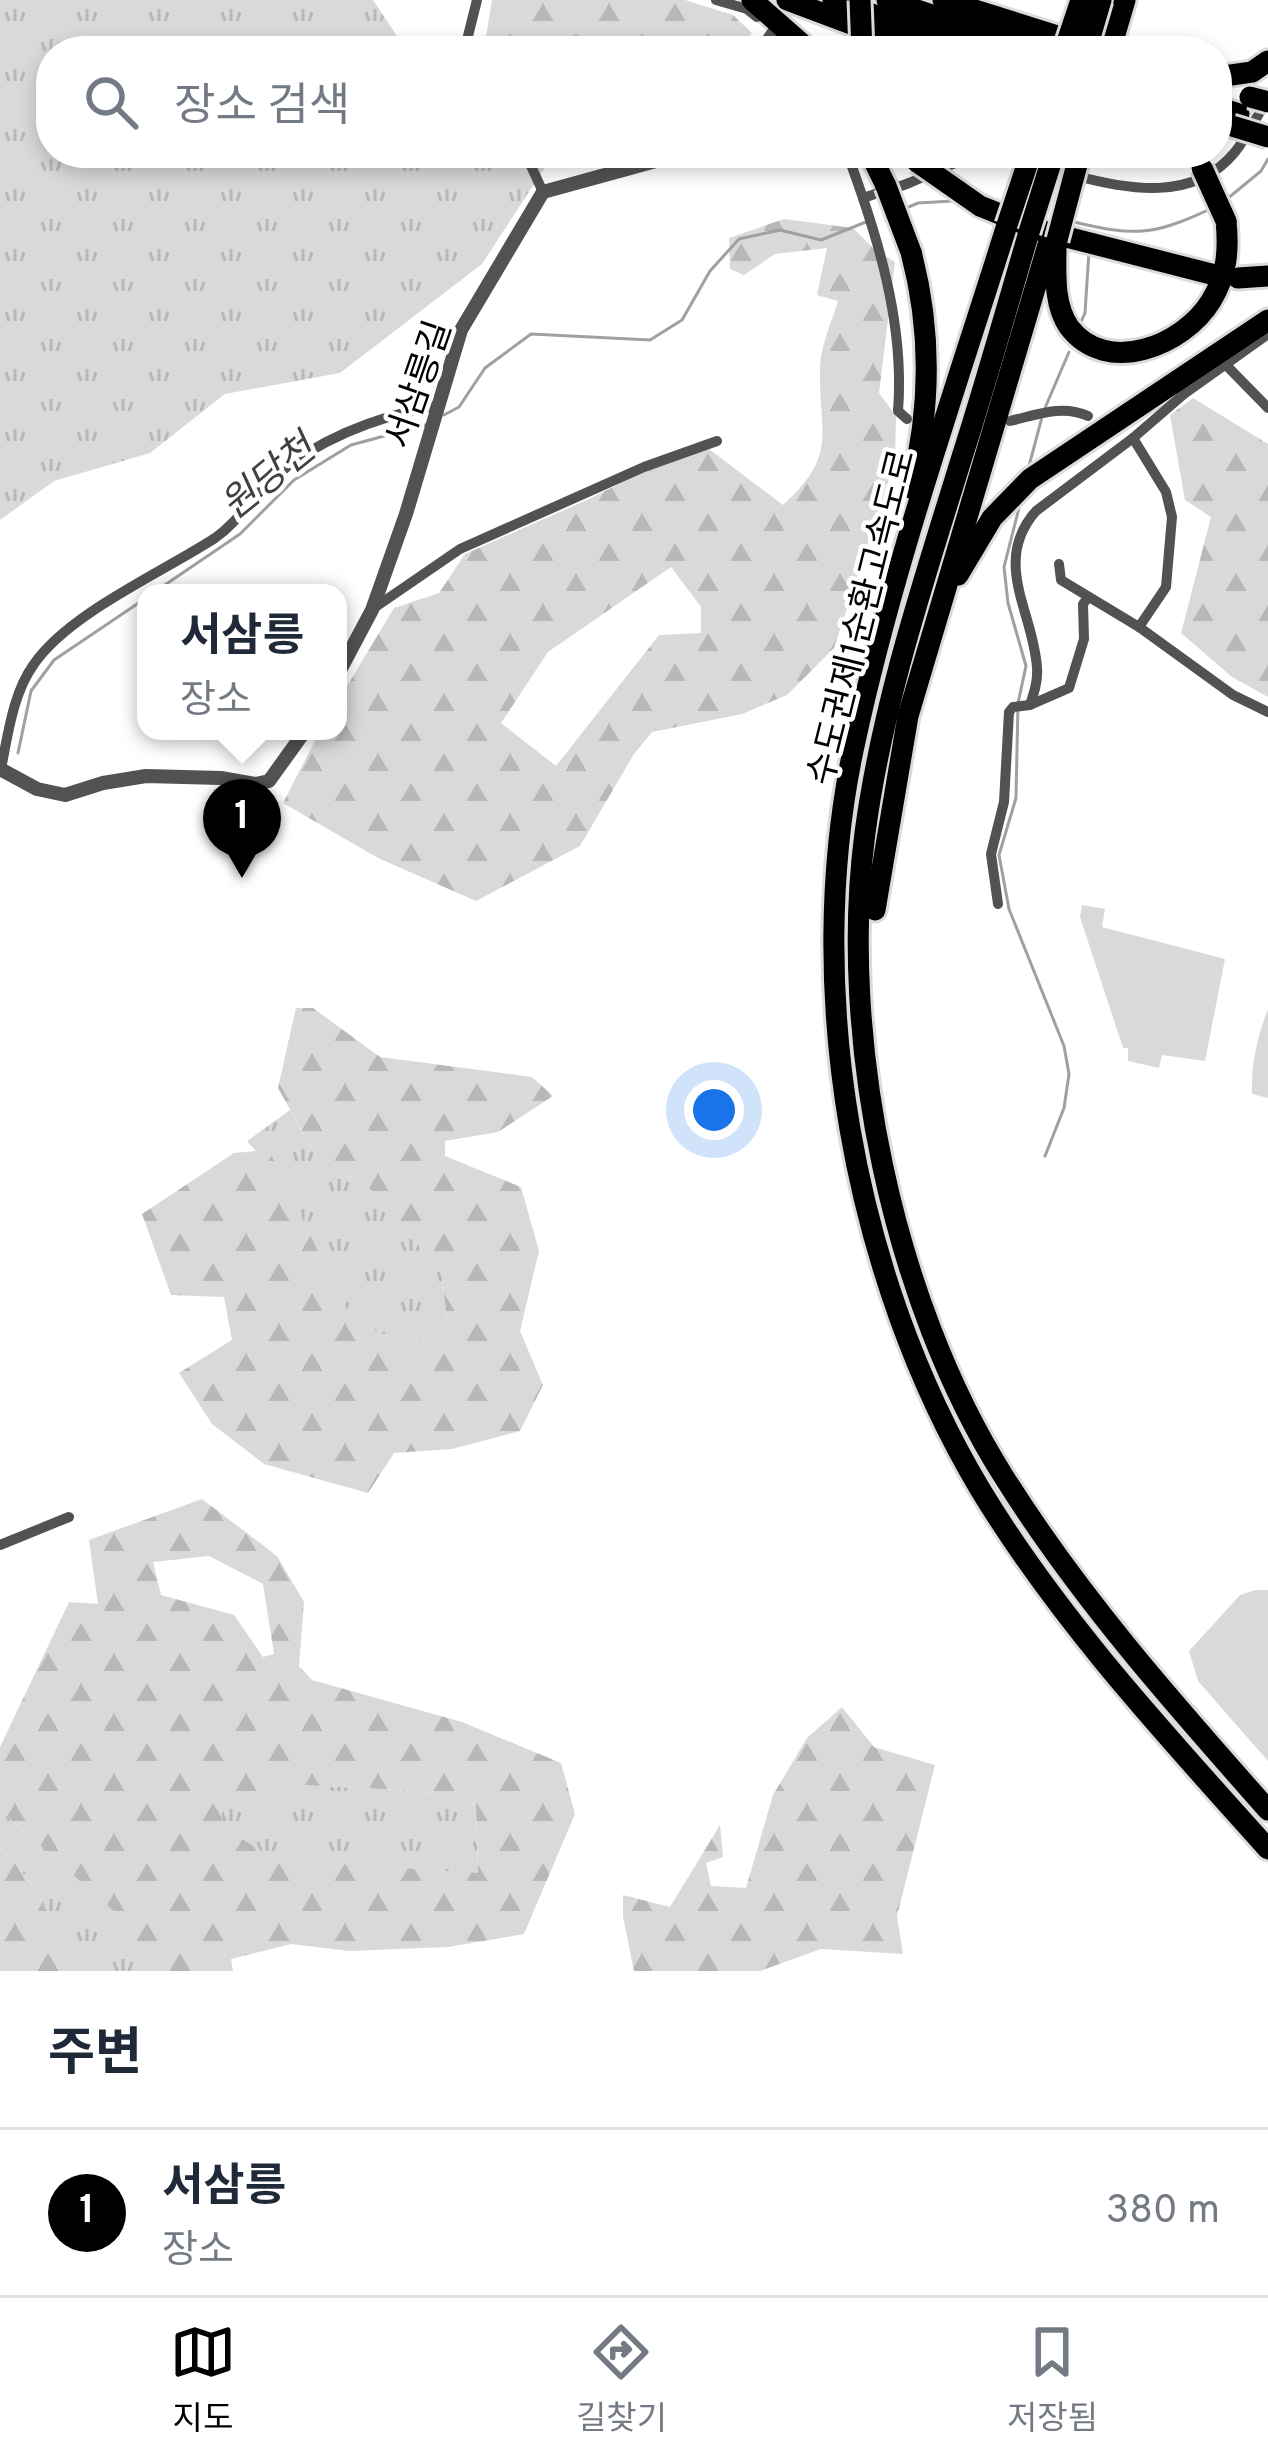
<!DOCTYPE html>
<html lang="ko">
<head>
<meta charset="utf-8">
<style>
  body { margin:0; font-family:Overpass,"Noto Sans KR",sans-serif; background:#f2f2f3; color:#1f2937 }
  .you { position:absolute; left:714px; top:1110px; width:42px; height:42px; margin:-30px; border:9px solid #fff; border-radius:50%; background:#1a73e8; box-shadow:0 0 0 18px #1a73e833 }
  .badge { display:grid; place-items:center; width:78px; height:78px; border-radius:50%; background:#000; color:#fff; font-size:39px; font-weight:700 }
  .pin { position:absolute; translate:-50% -99px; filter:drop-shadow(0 3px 6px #0008) }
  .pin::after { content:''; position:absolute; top:63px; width:42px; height:36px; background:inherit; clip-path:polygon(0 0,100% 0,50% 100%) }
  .popup { position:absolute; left:137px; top:584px; width:210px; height:156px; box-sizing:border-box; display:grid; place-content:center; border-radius:24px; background:#fff; filter:drop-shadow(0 3px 9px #0005); font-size:39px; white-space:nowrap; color:#747a83 }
  .popup b { font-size:45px; color:#1f2937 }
  .popup::after { content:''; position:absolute; left:50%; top:100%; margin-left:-24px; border:24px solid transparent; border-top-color:#fff }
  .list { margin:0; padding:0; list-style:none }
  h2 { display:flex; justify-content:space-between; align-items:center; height:156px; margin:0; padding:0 48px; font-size:51px }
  h2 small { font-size:39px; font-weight:400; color:#747a83 }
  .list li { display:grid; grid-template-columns:78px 1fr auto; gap:36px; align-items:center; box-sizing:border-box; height:168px; padding:0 48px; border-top:3px solid #e0e1e3 }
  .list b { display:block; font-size:45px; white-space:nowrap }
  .list p { margin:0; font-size:39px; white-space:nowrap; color:#747a83 }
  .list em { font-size:39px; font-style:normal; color:#747a83 }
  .icon { flex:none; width:66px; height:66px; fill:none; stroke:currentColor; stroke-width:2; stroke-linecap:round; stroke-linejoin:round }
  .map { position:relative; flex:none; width:1268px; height:1971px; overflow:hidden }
  .search { position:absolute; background:#fff; box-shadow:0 6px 18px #0003; left:36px; right:36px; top:36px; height:132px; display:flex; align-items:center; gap:30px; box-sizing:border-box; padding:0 42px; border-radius:48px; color:#747a83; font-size:45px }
  .sheet { height:324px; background:#fff }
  nav { display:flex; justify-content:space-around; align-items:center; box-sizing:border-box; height:168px; border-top:3px solid #e0e1e3; background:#fff; font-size:33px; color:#747a83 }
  nav a { display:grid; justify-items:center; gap:6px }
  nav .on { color:#000 }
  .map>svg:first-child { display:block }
</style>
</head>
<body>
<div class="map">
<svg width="1268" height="1971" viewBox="0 0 1268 1971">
  <defs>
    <pattern id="grass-tufts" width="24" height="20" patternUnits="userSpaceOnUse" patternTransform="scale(3)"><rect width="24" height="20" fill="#d9d9d9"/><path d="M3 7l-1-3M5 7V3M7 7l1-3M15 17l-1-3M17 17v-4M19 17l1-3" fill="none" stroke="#b8b8b8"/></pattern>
    <pattern id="forest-firs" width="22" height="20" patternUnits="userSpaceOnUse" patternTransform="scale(3)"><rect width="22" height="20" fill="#d9d9d9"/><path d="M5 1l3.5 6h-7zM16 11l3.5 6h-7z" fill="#b8b8b8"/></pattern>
  </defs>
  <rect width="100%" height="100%" fill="#fff"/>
  <!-- grass -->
  <g fill="url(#grass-tufts)">
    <polygon points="0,0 373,0 407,51 51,51 51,153 540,153 547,164 482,264 340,373 225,394 150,453 54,481 0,520"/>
    <polygon points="290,1110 323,1169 364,1181 395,1223 441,1267 447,1321 410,1347 351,1319 269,1151 256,1151 247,1141"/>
    <polygon points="301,1785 419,1791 476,1804 478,1874 276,1860 223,1828 220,1803"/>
    <path d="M0,1810L119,1916L153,1971H82C55,1929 36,1881 0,1848Z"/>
  </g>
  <!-- forest -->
  <g fill="url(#forest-firs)" fill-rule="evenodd">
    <polygon points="492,0 685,0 733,15 752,33 739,51 430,51 486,36"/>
    <path d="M784,219L853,228L873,248L895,262L879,393L896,416L895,461L834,648L787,695L742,714L652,732L634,754L580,846L476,901L378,858L283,803L320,731H338V701L394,608L439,593L465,554L589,499L701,443L783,505C840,454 818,431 820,366C821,345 832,321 838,301L817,295L827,248L775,254L744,275L730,269L729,238ZM671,567L701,607V633L659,635L556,766L501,723L548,652Z"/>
    <polygon points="1193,398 1268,444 1268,697 1232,677 1181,633 1211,517 1185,500 1170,415"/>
    <polygon points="296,1008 313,1008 380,1057 532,1077 553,1096 498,1132 445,1141 445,1156 521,1187 539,1251 520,1331 543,1385 520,1431 452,1449 394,1453 368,1493 264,1464 212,1424 179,1373 232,1340 224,1297 171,1295 142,1214 234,1153 269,1150 351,1319 410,1347 447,1321 441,1267 395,1223 364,1181 323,1169 278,1088"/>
    <path d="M202,1499L277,1556L304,1602L299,1666L312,1680L462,1722L561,1763L575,1814L524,1934L448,1947L349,1951L291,1944L231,1959L233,1971H153L119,1916L0,1810V1747L69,1602L98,1604L89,1540ZM209,1556L263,1584L274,1654L263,1657L234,1615L161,1595L153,1562ZM301,1785L419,1791L476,1804L478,1873L277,1860L223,1828L221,1803Z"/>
    <polygon points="842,1707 874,1747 935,1765 897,1916 903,1954 821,1949 760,1971 634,1971 623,1917 623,1895 670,1907 720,1825 723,1857 706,1863 711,1886 746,1888 773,1795 807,1738"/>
    <path d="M0,1848C36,1881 55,1929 82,1971H0Z"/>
  </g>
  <!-- pitch -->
  <g fill="#d9d9d9">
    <polygon points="1082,905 1105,909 1102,927 1225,959 1205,1061 1162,1055 1159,1068 1128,1061 1128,1048 1123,1048 1080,917"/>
    <path d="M1268,1009V1098L1252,1094C1251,1063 1257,1038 1268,1009Z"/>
    <polygon points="1255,1590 1268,1590 1268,1761 1198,1681 1189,1651 1240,1595"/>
  </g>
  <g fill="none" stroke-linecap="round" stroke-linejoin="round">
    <!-- stream -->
    <g stroke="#a0a0a0" stroke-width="3">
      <polyline points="1227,199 1261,171 1268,159"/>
      <polyline points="904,209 918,203 953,201"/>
      <path d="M1074,222C1133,236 1153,236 1208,210"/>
      <polyline points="1080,324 1085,313 1089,251"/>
      <polyline points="1045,408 1069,352"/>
      <polyline points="444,415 459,407 485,368 531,334 650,340 682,320 710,271 739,239 780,230 821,240 866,222"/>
      <polyline points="1029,466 1042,417"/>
      <polyline points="1020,504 1004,567 1008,603 1026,666 1018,703 1016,798 999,855 1009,909 1064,1046 1069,1074 1064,1108 1045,1156"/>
      <polyline points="153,593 240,534 294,480 351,445 425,425"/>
      <polyline points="18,753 31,691 54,660 146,598"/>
    </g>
    <defs>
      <g id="motorway">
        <polyline points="752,0 810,51"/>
        <polyline points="787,0 923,51"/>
        <polyline points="833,0 974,51"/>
        <polyline points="887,0 1040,51"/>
        <polyline points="943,0 1105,51"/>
        <polyline points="1110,51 1125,0"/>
        <polyline points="1217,77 1252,72 1268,61"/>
        <polyline points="1217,107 1239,114"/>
        <polyline points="870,153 886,186"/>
        <polyline points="980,206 1039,230 1215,275"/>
        <path d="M1007,225C953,397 892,569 854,746C802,988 853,1276 980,1489C1059,1620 1166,1735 1268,1849"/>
        <path d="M1029,232C1007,307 986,382 962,457C924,580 882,705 865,833C838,1038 893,1302 1004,1477C1080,1598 1174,1704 1268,1810"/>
        <path d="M1056,245C1056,272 1053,304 1069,327C1107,377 1184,345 1211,301C1227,275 1229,250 1226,221"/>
        <polyline points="1238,278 1268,276"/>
        <path d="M911,488C931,409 932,331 911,252"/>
        <polyline points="958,575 992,518 1030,479 1268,320"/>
        <polyline points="875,910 908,716 1050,238"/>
      </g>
    </defs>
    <!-- motorway casing -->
    <use href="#motorway" stroke="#dbdbdb" stroke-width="27"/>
    <!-- minor -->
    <g stroke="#525252" stroke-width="10">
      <polyline points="716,0 747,9 757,17"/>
      <polyline points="471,51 468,36 477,0"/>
      <polyline points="525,153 543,192"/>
      <path d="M847,153C877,234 905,323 898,411L907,419"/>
      <path d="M1073,175C1128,190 1194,202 1235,152C1247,137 1256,118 1266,102"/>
      <path d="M863,198C878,193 894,189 909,183C958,163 971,148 1026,163"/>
      <polyline points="1225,364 1268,408"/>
      <path d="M1010,421C1036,415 1062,404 1088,416"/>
      <polyline points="1133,438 1166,492 1172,517 1166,587 1139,627"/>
      <polyline points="1059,564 1061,580 1139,627 1233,695 1268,712"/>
      <polyline points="374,608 460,549 644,467 717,441"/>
      <path d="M1030,705C1034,693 1038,681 1037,668C1034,613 991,562 1036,511L1133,438L1184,394L1268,334"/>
      <path d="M1,769C8,734 13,693 34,664C69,613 163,572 215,538C238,522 252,497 273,478C319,438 379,416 439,405"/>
      <polyline points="998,904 991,854 1004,802 1009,712 1013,707 1030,705 1069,688 1084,639 1083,604 1087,599"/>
      <polyline points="0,1545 69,1517"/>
    </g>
    <!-- tertiary -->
    <g stroke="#525252" stroke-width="14">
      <polyline points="761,51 775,31"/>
      <polyline points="338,674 372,610 406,514 461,330 543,192 685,153"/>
      <polyline points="0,769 37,789 65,795 103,783 146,776 221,778 256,784 269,781 305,731"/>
    </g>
    <!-- motorway -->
    <use href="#motorway" stroke="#000" stroke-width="21"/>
    <defs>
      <g id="motorway-bridge">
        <polyline points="860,0 862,51"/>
        <polyline points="1064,51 1081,0"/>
        <polyline points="1086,51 1101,0"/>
        <polyline points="1250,97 1268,102"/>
        <polyline points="1232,126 1268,137"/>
        <polyline points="917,162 980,206"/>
        <polyline points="1202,168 1226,221"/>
        <polyline points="886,186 911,252"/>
        <polyline points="1007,225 1031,153"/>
        <polyline points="1029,232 1054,153"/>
        <polyline points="1057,240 1080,153"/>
      </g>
    </defs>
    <!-- motorway-bridge casing -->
    <use href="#motorway-bridge" stroke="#dbdbdb" stroke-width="27" stroke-linecap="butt"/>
    <!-- motorway-bridge -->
    <use href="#motorway-bridge" stroke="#000" stroke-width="21"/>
  </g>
  <g text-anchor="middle" stroke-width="9" stroke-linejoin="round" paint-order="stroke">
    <!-- street labels -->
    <g font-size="36" fill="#000" stroke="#fff">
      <text transform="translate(417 384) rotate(-71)" y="13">서삼릉길</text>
      <text transform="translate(860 617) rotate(-76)" y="13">수도권제1순환고속도로</text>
    </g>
    <!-- water labels -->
    <g font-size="39" font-style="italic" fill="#414141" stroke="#fff">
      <text transform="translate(267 476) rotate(-39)" y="14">원당천</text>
    </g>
  </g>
</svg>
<div class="you"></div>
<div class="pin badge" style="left:242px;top:878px">1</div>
<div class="popup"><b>서삼릉</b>장소</div>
<div class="search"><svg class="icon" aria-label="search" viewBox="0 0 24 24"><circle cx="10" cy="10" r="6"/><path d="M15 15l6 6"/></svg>장소 검색</div>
</div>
<section class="sheet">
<h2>주변<small></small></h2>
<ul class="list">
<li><span class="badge">1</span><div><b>서삼릉</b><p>장소</p></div><em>380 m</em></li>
</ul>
</section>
<nav>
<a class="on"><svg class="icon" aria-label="map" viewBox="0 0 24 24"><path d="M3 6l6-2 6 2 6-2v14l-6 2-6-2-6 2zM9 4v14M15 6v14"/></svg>지도</a>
<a><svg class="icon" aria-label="directions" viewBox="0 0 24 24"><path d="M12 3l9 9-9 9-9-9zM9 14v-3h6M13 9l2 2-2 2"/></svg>길찾기</a>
<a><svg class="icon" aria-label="saved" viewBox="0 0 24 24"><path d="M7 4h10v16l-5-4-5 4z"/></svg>저장됨</a>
</nav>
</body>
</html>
